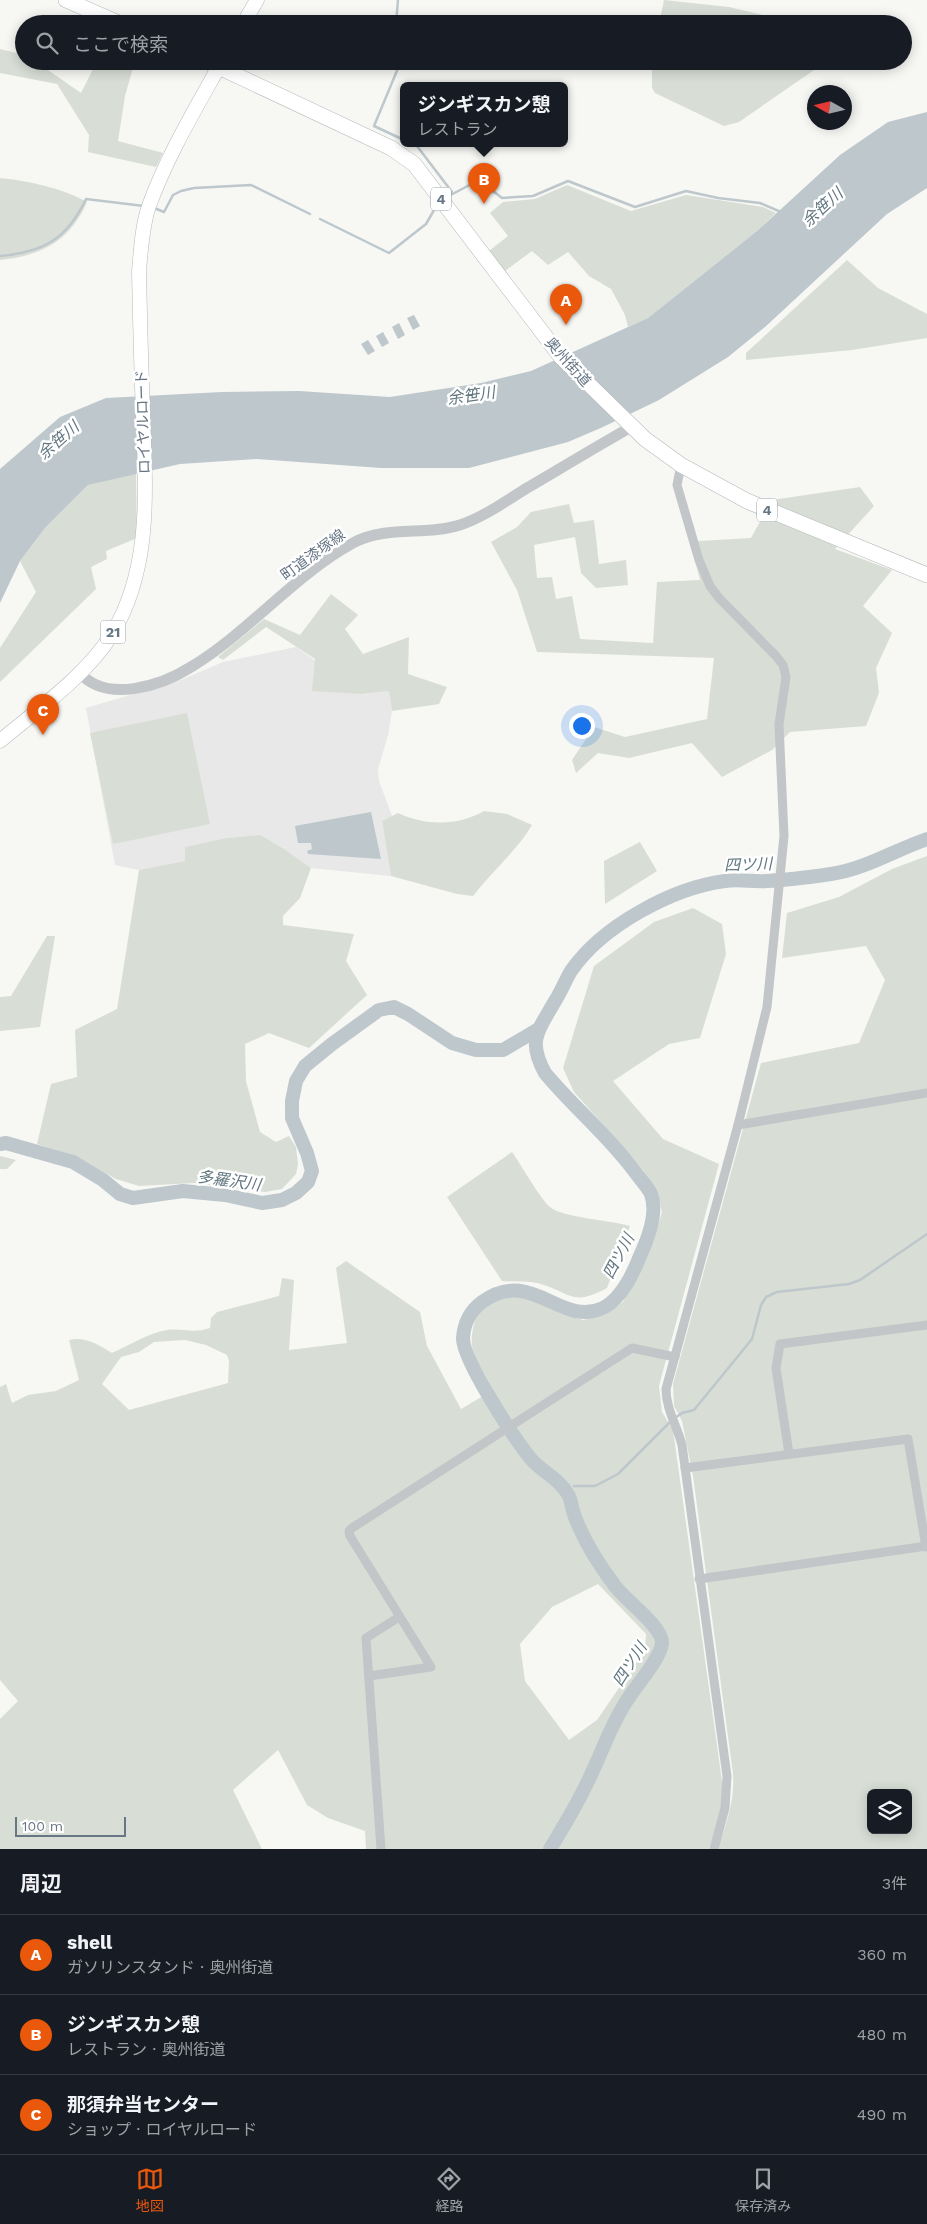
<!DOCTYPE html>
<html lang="ja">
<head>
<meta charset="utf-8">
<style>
  body { margin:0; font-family:"Work Sans","Noto Sans JP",sans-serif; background:#20242c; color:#f1f3f6 }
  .controls { position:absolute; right:15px; bottom:15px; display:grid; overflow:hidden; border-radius:8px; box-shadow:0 2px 12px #0003 }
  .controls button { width:45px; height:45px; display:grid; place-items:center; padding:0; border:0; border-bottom:1px solid #363941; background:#171b24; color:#f1f3f6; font:25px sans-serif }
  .compass { position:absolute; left:807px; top:85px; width:45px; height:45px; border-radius:50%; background:#171b24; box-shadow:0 2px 12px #0003; rotate:278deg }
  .scale { position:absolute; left:15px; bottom:12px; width:111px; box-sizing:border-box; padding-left:5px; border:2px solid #667684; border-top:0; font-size:14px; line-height:18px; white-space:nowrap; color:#667684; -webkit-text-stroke:4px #fff; paint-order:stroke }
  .you { position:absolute; left:581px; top:725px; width:18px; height:18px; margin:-12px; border:4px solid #fff; border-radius:50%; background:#1a73e8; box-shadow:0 0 0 8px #1a73e833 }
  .badge { display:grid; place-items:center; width:32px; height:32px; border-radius:50%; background:#ea580c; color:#fff; font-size:16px; font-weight:700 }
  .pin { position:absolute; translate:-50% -41px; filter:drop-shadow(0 1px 2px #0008) }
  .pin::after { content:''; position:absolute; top:26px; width:18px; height:15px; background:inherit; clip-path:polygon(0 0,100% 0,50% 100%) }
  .popup { position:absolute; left:400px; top:82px; width:168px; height:65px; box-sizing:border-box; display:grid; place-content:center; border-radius:8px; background:#171b24; filter:drop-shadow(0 1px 4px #0005); font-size:16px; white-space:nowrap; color:#9ea1a6 }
  .popup b { font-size:19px; color:#f1f3f6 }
  .popup::after { content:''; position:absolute; left:50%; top:100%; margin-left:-10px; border:10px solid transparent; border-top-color:#171b24 }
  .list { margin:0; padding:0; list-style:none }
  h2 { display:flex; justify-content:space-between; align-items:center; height:65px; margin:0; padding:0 20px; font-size:21px }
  h2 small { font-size:16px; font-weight:400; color:#9ea1a6 }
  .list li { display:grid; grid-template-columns:32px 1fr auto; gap:15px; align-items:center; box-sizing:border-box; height:80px; padding:0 20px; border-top:1px solid #363941 }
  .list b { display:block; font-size:19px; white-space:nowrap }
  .list p { margin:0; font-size:16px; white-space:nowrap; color:#9ea1a6 }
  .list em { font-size:16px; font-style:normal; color:#9ea1a6 }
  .icon { flex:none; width:28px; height:28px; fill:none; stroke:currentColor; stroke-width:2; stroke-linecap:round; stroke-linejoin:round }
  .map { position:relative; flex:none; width:927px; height:1849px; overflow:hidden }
  .search { position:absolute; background:#171b24; box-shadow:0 2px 12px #0003; left:15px; right:15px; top:15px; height:55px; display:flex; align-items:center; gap:12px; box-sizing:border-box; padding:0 18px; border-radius:28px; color:#9ea1a6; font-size:19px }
  .sheet { height:305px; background:#171b24 }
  nav { display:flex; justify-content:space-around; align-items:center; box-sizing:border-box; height:70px; border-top:1px solid #363941; background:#171b24; font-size:14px; color:#9ea1a6 }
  nav a { display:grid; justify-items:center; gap:2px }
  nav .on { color:#ea580c }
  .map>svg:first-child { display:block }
</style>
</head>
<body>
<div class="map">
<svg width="927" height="1849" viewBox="0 0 927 1849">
  <rect width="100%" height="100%" fill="#f7f7f4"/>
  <!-- built -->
  <polygon fill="#e7e8e7" points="296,647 362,694 389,691 392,711 388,735 378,769 379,781 392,816 382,821 391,876 311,868 282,847 259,835 226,838 186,847 185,861 139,870 115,865 86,708 181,680 223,662"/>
  <!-- green -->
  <g fill="#d8ded5" fill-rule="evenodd">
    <polygon points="664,0 729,7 767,16 822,21 826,24 659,24"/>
    <polygon points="0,49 24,55 24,61 35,61 81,93 97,61 135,61 125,96 118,141 163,153 156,167 88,152 89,135 57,84 0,73"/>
    <polygon points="652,61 827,61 739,122 724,126 655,93 652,88"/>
    <path d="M0,178C29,181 62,188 87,202C70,241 41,256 0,260Z"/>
    <polygon points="567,185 631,211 686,195 763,207 776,213 757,231 648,318 628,327 625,315 611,289 589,276 568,252 548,265 532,251 505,271 489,251 508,236 490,213 503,202 535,199"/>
    <polygon points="847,260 878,288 927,314 927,338 852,350 746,360 746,353"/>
    <polygon points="136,473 137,538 106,551 107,559 91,567 96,589 0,682 0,648 36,592 20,561 45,528 88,485"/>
    <polygon points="860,487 874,506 835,549 892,570 863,606 892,633 876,668 879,693 866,726 790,732 772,750 722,777 692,743 629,758 598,753 576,773 572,760 594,727 625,737 707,719 714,658 537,652 517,590 491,542 517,527 531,512 569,504 574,523 594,520 599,564 626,560 628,585 596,588 581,573 575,537 534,545 537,578 552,577 556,599 572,596 580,639 653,643 657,582 700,580 691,545 699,541 751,538 772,500"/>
    <polygon points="331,594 358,615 345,629 363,654 409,637 408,674 447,687 439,704 392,711 389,691 362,694 312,691 315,659 266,627 223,660 218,657 264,619 300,635"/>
    <polygon points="187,713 210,824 113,844 90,733"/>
    <path d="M484,811L507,814L532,825C516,852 492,871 473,896L457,894L391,876L382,821L398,813C426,826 458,826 484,811Z"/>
    <polygon points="260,835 283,848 311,868 300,898 283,916 283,925 354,934 346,961 367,995 309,1048 269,1033 245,1044 246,1081 260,1132 276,1142 289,1136 296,1147 298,1164 296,1174 282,1189 265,1192 194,1183 139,1186 116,1179 75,1156 37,1144 51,1084 77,1077 75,1030 117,1009 139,870 185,861 185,847 226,838"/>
    <polygon points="640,842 657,871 605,904 604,861"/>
    <path d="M927,856V1849H718C726,1824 735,1801 733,1774L693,1476L682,1421L674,1406L673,1384L761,1063L859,1043L885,980L866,946L782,958L787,913L839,897L892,869ZM871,1793H908V1830H871Z"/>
    <path d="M693,908L722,924L726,954L700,1038L669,1044L613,1081L663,1139L719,1164L659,1386L662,1412L673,1430L722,1781V1810L709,1849H366L365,1831L328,1818L307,1805L278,1750L233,1790L262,1849H0V1719L18,1701L0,1680V1387L6,1384L12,1403L28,1395L56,1391L79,1380L69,1340C85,1336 99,1345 112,1353C130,1345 148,1333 167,1330C185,1328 192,1334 210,1328L211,1318L217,1312L279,1296L282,1278L294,1280L289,1350L347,1343L336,1268L346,1261L420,1312L427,1346L461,1409L493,1390C477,1356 464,1354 477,1314L491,1303L512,1295L536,1298L558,1312L583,1320L605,1315L623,1302L654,1240L662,1212L655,1187L634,1159L574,1092L563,1068L594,966L654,922ZM185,1340L206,1345L227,1355L229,1361L228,1383L129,1410L102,1384L121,1357L139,1352L154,1342ZM598,1584L646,1634L645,1650L597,1720L569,1740L525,1681L520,1644L552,1607Z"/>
    <polygon points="47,936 55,936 40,1027 0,1031 0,997 11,996"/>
    <path d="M512,1152C520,1163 541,1200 550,1207C563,1218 611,1220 630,1226L607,1288C570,1308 570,1291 537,1283C526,1281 513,1282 502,1281L447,1197Z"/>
    <polygon points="0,1156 16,1160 7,1169 0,1169"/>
  </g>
  <!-- water -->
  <g fill="#bdc7cc">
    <polygon points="927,112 927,188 887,214 765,327 728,357 659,400 603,427 568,442 469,468 381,468 257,459 180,464 88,485 45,528 20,561 0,603 0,469 60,417 106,398 222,392 299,391 390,397 481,383 531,371 648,318 757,231 840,155 888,122"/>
    <polygon points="414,315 420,326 413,330 407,318"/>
    <polygon points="399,323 405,335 398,339 392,327"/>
    <polygon points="383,332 389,343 382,347 376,336"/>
    <polygon points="368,340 375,351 368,355 361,344"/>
    <polygon points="371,812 381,859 308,854 307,851 312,849 311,843 298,843 295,826"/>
  </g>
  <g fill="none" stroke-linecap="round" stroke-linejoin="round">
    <!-- stream -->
    <g stroke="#bdc7cc" stroke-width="2.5">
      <polyline points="396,24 398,0"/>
      <polyline points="401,61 374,126 404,140"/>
      <polyline points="409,143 417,146 452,192"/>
      <polyline points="445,198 479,180 502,198 533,196 568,181 635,207 686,191 718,198 760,203 781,212"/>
      <polyline points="154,208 164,212 173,195 181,191 194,188 251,185 310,214"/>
      <polyline points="320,219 389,253 426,224 437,205"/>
      <path d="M0,256C44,252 67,239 86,199L144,206"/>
      <polyline points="675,1418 682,1413 694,1410 752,1339 761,1305 766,1297 777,1292 849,1284 860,1280 927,1234"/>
      <polyline points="574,1486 595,1486 618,1474 670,1422"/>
    </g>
    <!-- river -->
    <g stroke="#bdc7cc" stroke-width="14">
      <polyline points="0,1144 6,1143 73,1162 103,1180 120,1194 133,1198 183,1191 225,1195 262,1203 282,1200 296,1193 308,1182 312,1171 307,1153 292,1118 292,1101 296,1081 305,1066 332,1044 379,1010 394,1007 408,1014 452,1043 476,1050 503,1050 537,1030"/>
      <path d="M550,1849C564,1826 578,1803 589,1779C603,1750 613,1719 632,1693C640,1681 661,1657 662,1643C663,1627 625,1600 615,1586C600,1566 584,1541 575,1517C572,1510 572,1503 569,1496C560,1479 542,1472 531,1459C516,1441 462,1359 463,1338C464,1323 470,1311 482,1302C532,1266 560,1328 603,1308C621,1299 633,1274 640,1256C648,1239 658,1213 651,1194C648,1187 640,1179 635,1172C609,1136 574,1108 545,1073C527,1040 538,1031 555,1001C561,992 565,981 571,971C602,926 672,888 725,881C739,879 753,882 767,881C788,880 810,877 831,874C865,869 895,850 927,839"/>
    </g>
    <defs>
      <g id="primary">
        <polyline points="243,24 257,0"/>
        <path d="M0,741C37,710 87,675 112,634C153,566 145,487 143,412C141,365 140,318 139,271C141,250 142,226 149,206C167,156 196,108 222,61"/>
      </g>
      <g id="trunk">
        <polyline points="66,0 121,24"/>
        <polyline points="206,61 391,148 414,164 561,357 645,439 681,465 747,501 927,575"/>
      </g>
    </defs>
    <!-- primary casing -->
    <use href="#primary" stroke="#b5b9bd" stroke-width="15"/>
    <!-- trunk casing -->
    <use href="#trunk" stroke="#b5b8bb" stroke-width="16"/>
    <!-- minor -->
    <g stroke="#c2c6c9" stroke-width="9">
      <path d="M681,465L677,485L699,560L710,586L719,598L776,656L783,665L786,677L779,724L784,836L767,1007L738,1125L666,1389C666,1409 677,1426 682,1445L727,1776L725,1808L714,1849"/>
      <polyline points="738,1125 927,1093"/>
      <polyline points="789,1454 776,1368 780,1344 927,1325"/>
      <polyline points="685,1468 908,1439 926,1547"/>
      <polyline points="699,1579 927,1546"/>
      <polyline points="369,1676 431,1667 350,1536 349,1531 352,1528 632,1348 675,1357"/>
      <polyline points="381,1849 366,1638 399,1617"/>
    </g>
    <!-- tertiary -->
    <path stroke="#c2c6c9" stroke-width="11" d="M79,672C106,704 161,686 191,667C249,632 293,576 353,543C386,525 426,536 460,525C484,517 506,501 527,488C561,468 596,447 631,427"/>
    <!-- primary -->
    <use href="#primary" stroke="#fff" stroke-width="14"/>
    <!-- trunk -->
    <use href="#trunk" stroke="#fff" stroke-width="15"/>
  </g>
  <g text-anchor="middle" stroke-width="5" stroke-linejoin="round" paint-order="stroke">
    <!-- shield labels -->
    <g fill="#fff" stroke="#949fa9" stroke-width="1">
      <rect x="431" y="187.5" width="20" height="23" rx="4"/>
      <rect x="757" y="498.5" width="20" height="23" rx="4"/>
      <rect x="100.5" y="620.5" width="25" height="23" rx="4"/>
    </g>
    <g font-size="14" font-weight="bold" fill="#667684">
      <text x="441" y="204">4</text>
      <text x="767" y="515">4</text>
      <text x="113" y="637">21</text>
    </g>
    <!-- street labels -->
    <g font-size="15" fill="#667684" stroke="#fff">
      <text transform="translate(568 362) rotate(48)" y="5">奥州街道</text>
      <text transform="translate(143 422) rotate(-92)" y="5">ロイヤルロード</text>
      <text transform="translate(313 555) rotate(-36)" y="5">町道漆塚線</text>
    </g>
    <!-- water labels -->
    <g font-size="16" font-style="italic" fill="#627780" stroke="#fff">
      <text transform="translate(822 207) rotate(-42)" y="6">余笹川</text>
      <text transform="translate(471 395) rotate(-8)" y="6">余笹川</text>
      <text transform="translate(58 440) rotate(-41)" y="6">余笹川</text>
      <text transform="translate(748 864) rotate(-2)" y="6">四ツ川</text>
      <text transform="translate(229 1180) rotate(8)" y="6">多羅沢川</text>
      <text transform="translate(618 1256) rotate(-62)" y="6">四ツ川</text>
      <text transform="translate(629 1664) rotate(-57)" y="6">四ツ川</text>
    </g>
  </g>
</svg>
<div class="controls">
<button><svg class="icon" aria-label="layers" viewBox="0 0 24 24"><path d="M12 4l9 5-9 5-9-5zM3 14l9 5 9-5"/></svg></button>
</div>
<svg class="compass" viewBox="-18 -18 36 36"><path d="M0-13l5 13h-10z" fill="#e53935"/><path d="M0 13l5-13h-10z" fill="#9ea1a6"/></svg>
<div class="scale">100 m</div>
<div class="you"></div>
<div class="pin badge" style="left:566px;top:325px">A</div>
<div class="pin badge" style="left:484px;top:204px">B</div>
<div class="popup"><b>ジンギスカン憩</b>レストラン</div>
<div class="pin badge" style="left:43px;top:735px">C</div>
<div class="search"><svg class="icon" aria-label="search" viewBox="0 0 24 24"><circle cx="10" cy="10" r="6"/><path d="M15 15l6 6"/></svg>ここで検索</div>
</div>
<section class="sheet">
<h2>周辺<small>3件</small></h2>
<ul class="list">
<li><span class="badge">A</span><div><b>shell</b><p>ガソリンスタンド · 奥州街道</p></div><em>360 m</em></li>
<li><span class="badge">B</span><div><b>ジンギスカン憩</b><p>レストラン · 奥州街道</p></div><em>480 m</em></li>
<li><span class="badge">C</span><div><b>那須弁当センター</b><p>ショップ · ロイヤルロード</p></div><em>490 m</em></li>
</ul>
</section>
<nav>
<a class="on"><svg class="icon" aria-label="map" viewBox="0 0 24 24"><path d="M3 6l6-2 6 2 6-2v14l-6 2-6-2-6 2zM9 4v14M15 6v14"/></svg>地図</a>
<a><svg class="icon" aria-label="directions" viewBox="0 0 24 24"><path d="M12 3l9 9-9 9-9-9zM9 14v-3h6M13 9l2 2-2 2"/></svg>経路</a>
<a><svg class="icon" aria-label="saved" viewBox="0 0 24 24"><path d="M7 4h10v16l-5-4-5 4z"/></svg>保存済み</a>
</nav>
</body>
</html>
